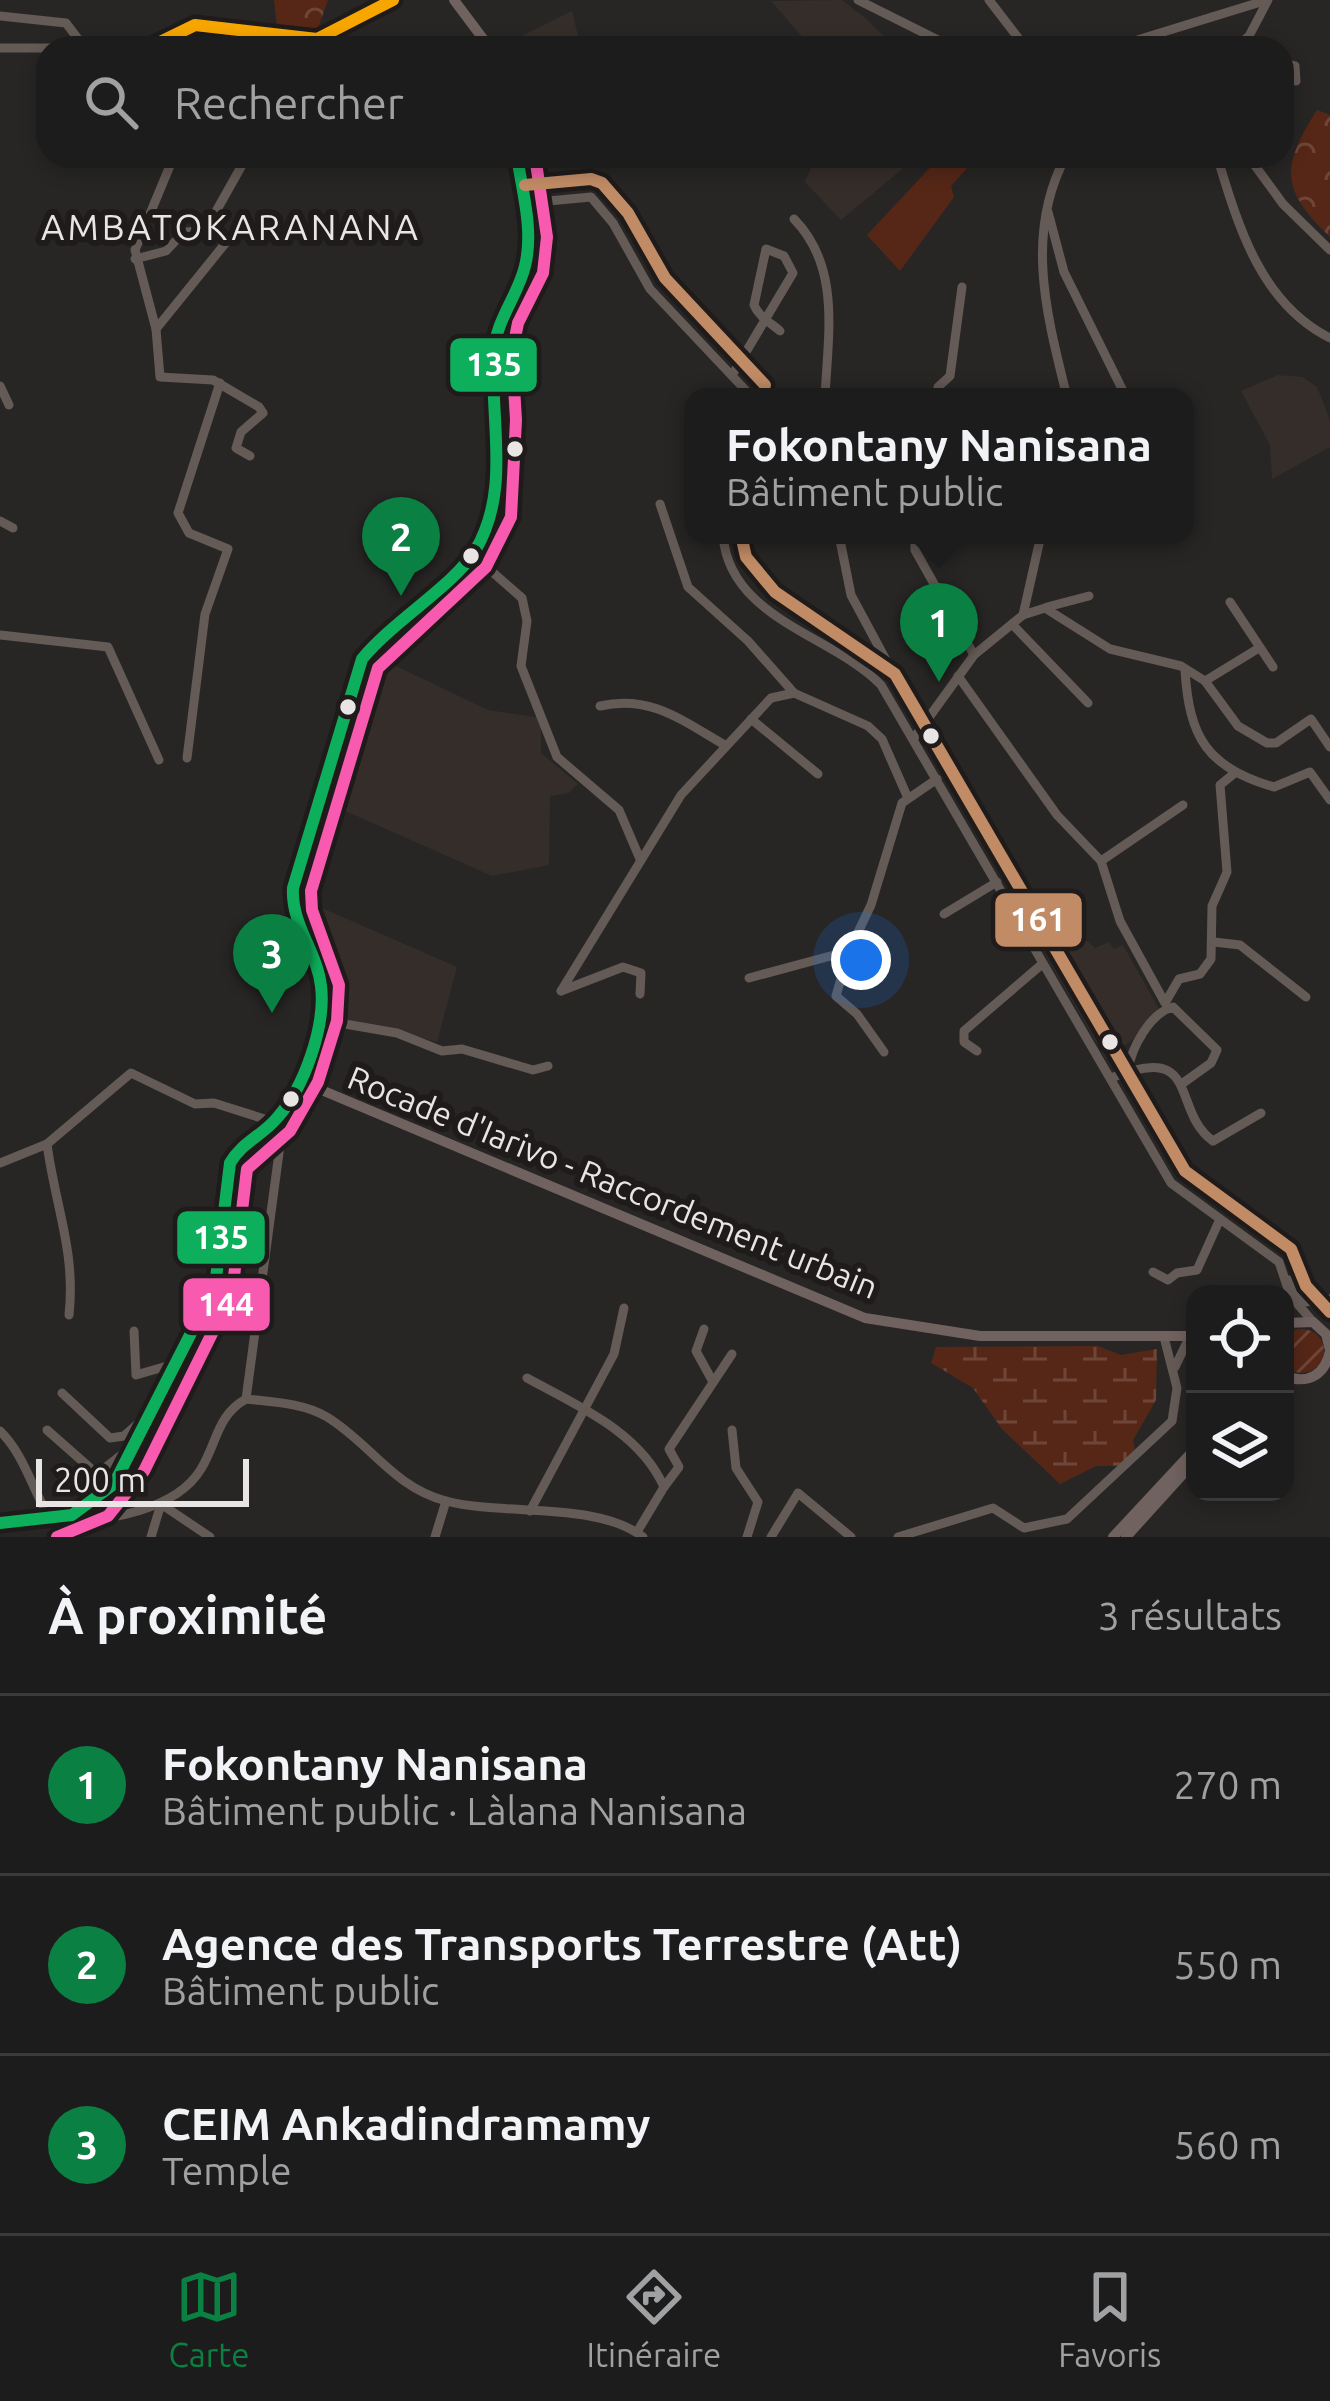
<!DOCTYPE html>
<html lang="fr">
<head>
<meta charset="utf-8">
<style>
  body { margin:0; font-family:Ubuntu,sans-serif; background:#252525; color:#f1f3f6 }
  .controls { position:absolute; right:36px; bottom:36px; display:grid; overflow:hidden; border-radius:24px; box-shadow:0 6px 18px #0003 }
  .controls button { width:108px; height:108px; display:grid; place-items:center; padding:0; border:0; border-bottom:3px solid #3b3a3b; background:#1d1c1c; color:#f1f3f6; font:60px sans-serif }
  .scale { position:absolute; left:36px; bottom:30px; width:213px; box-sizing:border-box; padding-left:12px; border:6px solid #e8e5e4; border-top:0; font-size:33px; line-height:42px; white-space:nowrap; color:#e8e5e4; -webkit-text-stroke:9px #1f1b1a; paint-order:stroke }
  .you { position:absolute; left:861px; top:960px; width:42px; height:42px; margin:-30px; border:9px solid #fff; border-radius:50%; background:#1a73e8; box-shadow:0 0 0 18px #1a73e833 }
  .badge { display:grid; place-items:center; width:78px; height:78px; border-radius:50%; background:#0b8043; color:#fff; font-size:39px; font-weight:700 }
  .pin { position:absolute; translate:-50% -99px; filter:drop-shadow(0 3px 6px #0008) }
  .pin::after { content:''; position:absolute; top:63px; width:42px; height:36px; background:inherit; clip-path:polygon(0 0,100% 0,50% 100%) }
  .popup { position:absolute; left:684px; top:388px; width:510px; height:156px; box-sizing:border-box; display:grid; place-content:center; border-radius:24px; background:#1d1c1c; filter:drop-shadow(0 3px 9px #0005); font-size:39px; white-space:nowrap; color:#a0a1a3 }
  .popup b { font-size:45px; color:#f1f3f6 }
  .popup::after { content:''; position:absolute; left:50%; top:100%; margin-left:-24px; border:24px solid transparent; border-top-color:#1d1c1c }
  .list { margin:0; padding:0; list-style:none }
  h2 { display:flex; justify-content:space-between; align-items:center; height:156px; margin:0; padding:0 48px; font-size:51px }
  h2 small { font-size:39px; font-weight:400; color:#a0a1a3 }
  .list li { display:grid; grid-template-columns:78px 1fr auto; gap:36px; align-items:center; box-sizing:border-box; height:180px; padding:0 48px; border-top:3px solid #3b3a3b }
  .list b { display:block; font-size:45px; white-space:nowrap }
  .list p { margin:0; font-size:39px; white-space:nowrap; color:#a0a1a3 }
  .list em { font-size:39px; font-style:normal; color:#a0a1a3 }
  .icon { flex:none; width:66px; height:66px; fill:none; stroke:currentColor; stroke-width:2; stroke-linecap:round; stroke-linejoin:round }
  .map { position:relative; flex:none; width:1330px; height:1537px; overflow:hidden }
  .search { position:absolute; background:#1d1c1c; box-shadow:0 6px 18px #0003; left:36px; right:36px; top:36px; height:132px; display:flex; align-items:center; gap:30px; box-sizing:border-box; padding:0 42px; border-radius:36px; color:#a0a1a3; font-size:45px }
  .sheet { height:696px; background:#1d1c1c }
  nav { display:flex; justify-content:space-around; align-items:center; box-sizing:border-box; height:168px; border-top:3px solid #3b3a3b; background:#1d1c1c; font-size:33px; color:#a0a1a3 }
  nav a { display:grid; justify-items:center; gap:6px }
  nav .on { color:#0b8043 }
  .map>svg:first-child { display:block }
</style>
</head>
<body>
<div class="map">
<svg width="1330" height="1537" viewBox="0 0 1330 1537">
  <defs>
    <pattern id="forest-crowns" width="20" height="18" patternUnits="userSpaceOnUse" patternTransform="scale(3)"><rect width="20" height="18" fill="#562717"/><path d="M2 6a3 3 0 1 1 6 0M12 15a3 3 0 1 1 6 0" fill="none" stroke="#6e4639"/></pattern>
    <pattern id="wetland-marsh" width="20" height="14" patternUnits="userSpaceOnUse" patternTransform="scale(3)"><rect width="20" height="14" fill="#562717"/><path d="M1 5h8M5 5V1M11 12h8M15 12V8" fill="none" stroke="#6e4639"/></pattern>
    <pattern id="garden-furrows" width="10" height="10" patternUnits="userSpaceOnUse" patternTransform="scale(3)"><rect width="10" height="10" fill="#562717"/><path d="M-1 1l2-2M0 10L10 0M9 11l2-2" fill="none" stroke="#6e4639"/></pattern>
  </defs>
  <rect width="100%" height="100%" fill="#272625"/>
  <!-- built -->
  <g fill="#352d2a">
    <polygon points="842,0 865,18 896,48 799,48 805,40 771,1"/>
    <polygon points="572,11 581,48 505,48 504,45"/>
    <polygon points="816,156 918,156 841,220 805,182"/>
    <polygon points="1278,375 1303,377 1317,387 1330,420 1330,447 1272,479 1270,445 1241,391"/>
    <polygon points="375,656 488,710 541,718 541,753 578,784 569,793 550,796 549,865 492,876 332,805 343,741"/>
    <polygon points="306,901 457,967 437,1042 326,1015 336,984 310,930"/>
    <polygon points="1072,934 1078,944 1086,940 1095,948 1109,942 1114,949 1123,945 1159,1009 1139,1035 1106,1059 1043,950"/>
  </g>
  <!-- forest -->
  <g fill="url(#forest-crowns)">
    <polygon points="274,0 328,0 318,28 277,26"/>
    <polygon points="197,28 313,43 312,48 181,48 183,35"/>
    <path d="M1317,110L1330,115V237C1280,189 1281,167 1317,110Z"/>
  </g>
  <!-- wetland -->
  <polygon fill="url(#wetland-marsh)" points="1098,1346 1121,1355 1157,1349 1156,1400 1133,1440 1135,1451 1118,1466 1096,1466 1060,1484 1002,1429 973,1388 931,1363 936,1347"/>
  <!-- park -->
  <polygon fill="#562717" points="941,156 978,156 951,186 954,197 900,271 867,235"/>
  <!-- garden -->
  <circle fill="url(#garden-furrows)" cx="1302" cy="1351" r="22"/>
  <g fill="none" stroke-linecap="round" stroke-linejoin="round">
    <!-- minor -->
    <g stroke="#645a56" stroke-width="9">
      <polyline points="858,0 954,48"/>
      <polyline points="989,0 1026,48"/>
      <polyline points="0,16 66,23 85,48"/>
      <polyline points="0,48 55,48"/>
      <polyline points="148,48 195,25 317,39 393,0"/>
      <polyline points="180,48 182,26"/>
      <polyline points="1129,48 1134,41 1264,1"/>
      <polyline points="1235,48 1249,36 1268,0"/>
      <polyline points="1282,63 1295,66 1296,81"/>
      <polyline points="174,156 135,250 156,329 160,377 213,380 259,407 263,413 241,432 236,448 250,456"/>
      <path d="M1066,156C1024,234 1047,316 1067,397"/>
      <path d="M1217,156C1238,225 1260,303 1330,338"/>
      <polyline points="1248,156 1283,204 1330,250"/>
      <polyline points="527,203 591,197 613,223 650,289 752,397"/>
      <polyline points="1048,212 1064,272 1126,397"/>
      <path d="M794,219C841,267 828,334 825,397"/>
      <polyline points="135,259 166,251 184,232 205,231 246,158"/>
      <polyline points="156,329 228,240"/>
      <path d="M734,372L793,273L784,256L766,249L754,305C759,317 771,323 780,331"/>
      <polyline points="0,386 9,405"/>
      <polyline points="937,397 938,387 950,376 962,287"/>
      <polyline points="660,504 688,587 748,641 794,693"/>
      <polyline points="0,521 13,528"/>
      <path d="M723,535C729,619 833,635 881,685L1171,1183L1279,1262L1290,1295L1285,1321"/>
      <polyline points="839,535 851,595 921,725"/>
      <polyline points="915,535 915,550 974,655"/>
      <polyline points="473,555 522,598 527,621 521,666 557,757 619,810 640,859"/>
      <polyline points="1230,602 1273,667"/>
      <polyline points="1047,607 1089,596"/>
      <polyline points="1023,615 1045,608 1110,649 1181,666 1205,681 1238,726 1267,743 1276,743 1311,719 1330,747"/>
      <polyline points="1012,624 1088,703"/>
      <polyline points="0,635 108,647 159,760"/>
      <path d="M1185,670C1189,737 1207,768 1274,787L1310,772L1330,800"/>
      <polyline points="958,676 1057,815 1101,861 1120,921 1165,1003 1179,979 1200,974 1211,959 1212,906 1227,872 1220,785 1236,772"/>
      <polyline points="1205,681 1259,648"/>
      <path d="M600,706C650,695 680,719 723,744"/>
      <polyline points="751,719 818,774"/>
      <polyline points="914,738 974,655 1023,615 1041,535"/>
      <polyline points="187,758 205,614 228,549 189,533 178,513 220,383"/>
      <polyline points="1101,861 1183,805"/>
      <polyline points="944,914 997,882"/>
      <polyline points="1214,942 1240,945 1306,997"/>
      <polyline points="849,951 836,996 857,1014 884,1052"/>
      <polyline points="749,978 849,951 871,905 902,803 937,779"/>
      <polyline points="561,991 681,795 771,698 794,693 868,726 882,739 907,796"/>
      <polyline points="561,991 623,967 641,973 640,994"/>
      <polyline points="316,1019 397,1033 442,1051 462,1049 533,1070 548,1066"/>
      <polyline points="977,1051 964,1042 964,1031 1041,965"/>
      <path d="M1128,1071C1131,1048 1150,1013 1173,1007L1217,1050L1211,1063L1183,1083"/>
      <path d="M1111,1078C1202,1041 1170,1110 1213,1141L1261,1113"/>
      <path d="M47,1144C55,1205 76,1252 69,1315"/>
      <polyline points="0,1163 47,1144 131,1073 195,1104 214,1103 274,1122 281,1138 246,1399"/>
      <polyline points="1153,1272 1168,1280 1177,1273 1197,1270 1220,1219"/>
      <polyline points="1289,1280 1305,1302 1330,1299"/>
      <polyline points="1290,1295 1313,1322"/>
      <polyline points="704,1329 696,1351 713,1382"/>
      <polyline points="134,1331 136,1375 174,1364"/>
      <polyline points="1175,1367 1190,1336"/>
      <path d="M527,1378C578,1406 640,1432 664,1487L637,1532"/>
      <polyline points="62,1393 110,1438 124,1436 148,1415"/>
      <polyline points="47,1430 97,1474 134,1445"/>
      <polyline points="732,1430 736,1468 758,1502 747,1537"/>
      <path d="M0,1431C31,1461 35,1509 66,1537"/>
      <polyline points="664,1487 679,1467 669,1449 732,1354"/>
      <polyline points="530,1511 614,1354 624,1308"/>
      <path d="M64,1519C107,1523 177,1509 201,1469C217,1443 217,1415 246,1399C272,1402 304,1403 327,1417C370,1443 393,1487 446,1501C502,1516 597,1501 643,1537"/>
      <polyline points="151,1537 161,1504 210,1537"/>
      <polyline points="435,1537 446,1501"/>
      <polyline points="771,1537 798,1493 851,1537"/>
      <polyline points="898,1537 993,1508 1024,1528 1067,1519 1172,1421 1177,1388 1164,1337"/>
    </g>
    <!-- major -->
    <g stroke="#70625f" stroke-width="10">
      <polyline points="454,0 490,48"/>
      <polyline points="300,1081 865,1318 980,1336 1195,1336"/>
      <polyline points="1285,1323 1313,1322 1326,1334 1330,1350"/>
      <path d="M1285,1376C1308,1385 1325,1375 1330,1351"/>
      <path d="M0,1523C124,1530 124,1462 169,1374C186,1342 211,1309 219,1273C227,1237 222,1199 230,1163C241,1139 261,1136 277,1119C298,1096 326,1018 321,986C316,951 287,925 293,888L362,659L383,633L473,555L494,511L498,419L494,352L501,317L525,269L529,236L517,156"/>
      <polyline points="1113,1537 1195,1449"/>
      <polyline points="1126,1537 1195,1461"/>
    </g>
    <defs>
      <path id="bus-1" d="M0,1523L72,1515L114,1484L215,1286L230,1163C242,1142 262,1136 277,1118C304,1088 326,1026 321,986C317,951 291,925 293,888L362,659C392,622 454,585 475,551C512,489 489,419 494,352C496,319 518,296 525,266C534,230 522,191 517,156"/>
      <polyline id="bus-2" points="57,1537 108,1516 144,1471 232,1293 247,1169 290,1131 318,1082 337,1021 339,985 312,910 311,891 378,668 486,567 511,517 516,420 512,353 518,323 543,273 547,237 535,156"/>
      <g id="bus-3">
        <polyline points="525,185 591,179 602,183 628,213 665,278 765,385"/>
        <polyline points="741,535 746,557 775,592 895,674 1185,1171 1291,1249 1306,1286 1330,1312"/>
      </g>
      <polyline id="bus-4" points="148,48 195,25 317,39 393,0"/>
    </defs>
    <!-- bus-1 casing -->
    <use href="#bus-1" stroke="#1f1b1a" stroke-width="21"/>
    <!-- bus-2 casing -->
    <use href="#bus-2" stroke="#1f1b1a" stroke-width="21"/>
    <!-- bus-3 casing -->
    <use href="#bus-3" stroke="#1f1b1a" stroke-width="21"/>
    <!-- bus-4 casing -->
    <use href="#bus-4" stroke="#1f1b1a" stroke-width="21"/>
    <!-- bus-1 -->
    <use href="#bus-1" stroke="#0daf5c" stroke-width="12"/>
    <!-- bus-2 -->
    <use href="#bus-2" stroke="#f75aaf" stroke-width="12"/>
    <!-- bus-3 -->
    <use href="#bus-3" stroke="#c18c65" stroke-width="12"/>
    <!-- bus-4 -->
    <use href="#bus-4" stroke="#f7a600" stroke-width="12"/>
  </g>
  <!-- markers -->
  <g fill="#e8e5e4" stroke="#1f1b1a" stroke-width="4.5">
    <circle cx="515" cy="449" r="10"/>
    <circle cx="471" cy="556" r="10"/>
    <circle cx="348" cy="707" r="10"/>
    <circle cx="931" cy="736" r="10"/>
    <circle cx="1110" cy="1042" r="10"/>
    <circle cx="291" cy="1099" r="10"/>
  </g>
  <g text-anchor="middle" stroke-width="12" stroke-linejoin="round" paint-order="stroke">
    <!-- street labels -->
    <g font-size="33" fill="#e8e5e4" stroke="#1f1b1a">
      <text transform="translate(613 1182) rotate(22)" y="12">Rocade d'Iarivo - Raccordement urbain</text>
    </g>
    <!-- neighbourhood labels -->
    <g font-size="36" letter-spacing="3" fill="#e8e5e4" stroke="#1f1b1a">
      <text x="231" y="240">AMBATOKARANANA</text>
    </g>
  </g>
  <g stroke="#1f1b1a" stroke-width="4.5">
    <rect x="448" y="336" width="91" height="58" rx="12" fill="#0daf5c"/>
    <rect x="993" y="891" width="91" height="58" rx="12" fill="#c18c65"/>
    <rect x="175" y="1209" width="92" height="57" rx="12" fill="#0daf5c"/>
    <rect x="181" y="1276" width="91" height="57" rx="12" fill="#f75aaf"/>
  </g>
  <g font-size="33" text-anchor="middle" font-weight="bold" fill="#fff">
    <text x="494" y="376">135</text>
    <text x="1038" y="931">161</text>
    <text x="221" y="1249">135</text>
    <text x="226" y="1316">144</text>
  </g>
</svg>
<div class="controls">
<button><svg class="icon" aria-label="locate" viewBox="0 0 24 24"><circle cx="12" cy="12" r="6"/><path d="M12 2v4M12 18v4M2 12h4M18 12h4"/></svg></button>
<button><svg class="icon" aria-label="layers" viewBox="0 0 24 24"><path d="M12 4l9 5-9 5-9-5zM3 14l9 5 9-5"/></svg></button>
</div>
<div class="scale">200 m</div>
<div class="you"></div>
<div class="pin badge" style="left:939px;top:682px">1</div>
<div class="popup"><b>Fokontany Nanisana</b>Bâtiment public</div>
<div class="pin badge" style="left:401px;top:596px">2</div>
<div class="pin badge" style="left:272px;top:1013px">3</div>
<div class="search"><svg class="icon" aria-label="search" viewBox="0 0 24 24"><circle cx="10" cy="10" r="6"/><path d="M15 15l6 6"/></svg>Rechercher</div>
</div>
<section class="sheet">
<h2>À proximité<small>3 résultats</small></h2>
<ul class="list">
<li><span class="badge">1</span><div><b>Fokontany Nanisana</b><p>Bâtiment public · Làlana Nanisana</p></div><em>270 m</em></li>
<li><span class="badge">2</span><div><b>Agence des Transports Terrestre (Att)</b><p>Bâtiment public</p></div><em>550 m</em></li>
<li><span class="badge">3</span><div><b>CEIM Ankadindramamy</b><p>Temple</p></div><em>560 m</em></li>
</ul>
</section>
<nav>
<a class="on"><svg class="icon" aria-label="map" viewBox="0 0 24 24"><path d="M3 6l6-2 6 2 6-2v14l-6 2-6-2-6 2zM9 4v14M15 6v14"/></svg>Carte</a>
<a><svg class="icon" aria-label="directions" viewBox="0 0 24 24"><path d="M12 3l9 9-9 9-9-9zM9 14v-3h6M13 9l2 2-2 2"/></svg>Itinéraire</a>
<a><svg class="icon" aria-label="saved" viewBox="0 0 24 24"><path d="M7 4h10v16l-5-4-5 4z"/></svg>Favoris</a>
</nav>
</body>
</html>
